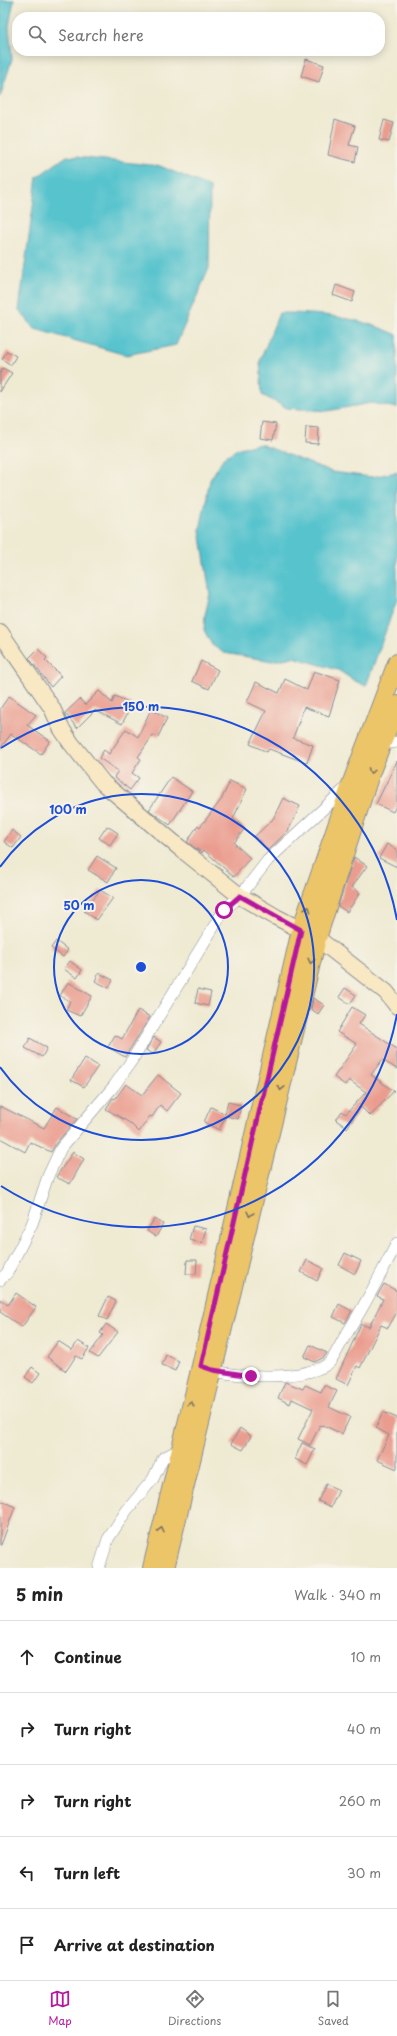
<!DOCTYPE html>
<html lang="en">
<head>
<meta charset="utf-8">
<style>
  body { margin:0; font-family:"Playpen Sans",sans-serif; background:#f2f2f2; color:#222 }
  .stop { position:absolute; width:12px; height:12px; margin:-9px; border:3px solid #b5179e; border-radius:50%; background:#fff }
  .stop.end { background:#b5179e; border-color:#fff; box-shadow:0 1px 4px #0008 }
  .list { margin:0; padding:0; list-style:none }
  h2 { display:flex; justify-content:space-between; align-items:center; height:52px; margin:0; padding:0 16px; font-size:17px }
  h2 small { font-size:13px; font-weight:400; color:#767676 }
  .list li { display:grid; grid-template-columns:26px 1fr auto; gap:12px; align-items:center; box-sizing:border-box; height:72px; padding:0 16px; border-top:1px solid #e0e0e0 }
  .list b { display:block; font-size:15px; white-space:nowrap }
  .list em { font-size:13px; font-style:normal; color:#767676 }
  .icon { flex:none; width:22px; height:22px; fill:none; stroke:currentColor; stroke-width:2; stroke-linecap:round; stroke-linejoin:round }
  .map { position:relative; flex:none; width:397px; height:1568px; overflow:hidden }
  .search { position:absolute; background:#fff; box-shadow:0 2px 10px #0003; left:12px; right:12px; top:12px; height:44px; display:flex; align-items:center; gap:10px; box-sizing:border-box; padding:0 14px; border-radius:16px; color:#767676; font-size:15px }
  .sheet { height:412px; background:#fff }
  nav { display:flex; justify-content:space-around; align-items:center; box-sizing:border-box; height:56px; border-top:1px solid #e0e0e0; background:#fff; font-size:11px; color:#767676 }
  nav a { display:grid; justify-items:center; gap:2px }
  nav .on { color:#b5179e }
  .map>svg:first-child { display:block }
</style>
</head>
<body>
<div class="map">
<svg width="397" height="1568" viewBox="0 0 397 1568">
  <rect width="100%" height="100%" fill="#f7f3e8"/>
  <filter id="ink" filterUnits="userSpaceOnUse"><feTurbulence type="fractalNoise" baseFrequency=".025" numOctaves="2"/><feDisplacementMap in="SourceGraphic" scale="8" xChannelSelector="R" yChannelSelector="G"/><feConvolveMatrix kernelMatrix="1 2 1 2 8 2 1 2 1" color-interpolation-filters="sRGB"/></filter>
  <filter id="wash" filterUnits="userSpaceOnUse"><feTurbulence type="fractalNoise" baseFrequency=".012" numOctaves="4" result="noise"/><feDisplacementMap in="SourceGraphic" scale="16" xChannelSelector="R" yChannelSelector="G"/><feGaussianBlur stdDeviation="0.9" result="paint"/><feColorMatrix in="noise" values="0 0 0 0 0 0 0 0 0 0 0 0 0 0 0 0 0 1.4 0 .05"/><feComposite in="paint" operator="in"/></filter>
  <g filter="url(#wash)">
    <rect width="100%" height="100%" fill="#efead2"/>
    <!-- water -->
    <g fill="#56c3cd" stroke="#387996">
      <polygon points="0,0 14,0 9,26 12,59 0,97"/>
      <polygon points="67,156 160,166 210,187 209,268 176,345 126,355 35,329 19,310 37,177"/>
      <path d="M279,313C321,313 359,317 397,335V408L371,403L327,411L287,408L262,395L260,361Z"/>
      <polygon points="260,444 332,472 372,477 397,472 397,599 366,686 355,681 338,670 293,657 272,661 224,653 212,645 204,630 205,615 210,594 200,530 210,480 224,457 239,448"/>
    </g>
    <g id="blocks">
      <!-- building -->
      <g fill="#ea9d8f">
        <polygon points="306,59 324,65 319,82 301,76"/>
        <polygon points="335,119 355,126 349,145 358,147 355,162 328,155"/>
        <polygon points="384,120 394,123 389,142 379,140"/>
        <polygon points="336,285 355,292 352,302 333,295"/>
        <polygon points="7,351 16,356 11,365 2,359"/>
        <polygon points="3,368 12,373 0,392 0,373"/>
        <polygon points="262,422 276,424 273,440 260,438"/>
        <polygon points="306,427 319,428 318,444 305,443"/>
        <polygon points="38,649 47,658 45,660 61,676 51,687 29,658"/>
        <polygon points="201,661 218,670 209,689 192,681"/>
        <polygon points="314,671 340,680 329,716 304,707 293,738 313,745 307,763 269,749 267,752 250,744 266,711 247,702 256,682 279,693 285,679 307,690"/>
        <polygon points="99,691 112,703 115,696 132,704 122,724 95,710 77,728 65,713 80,699 85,705"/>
        <polygon points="9,696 36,715 27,725 50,741 41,754 11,734 0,749 0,709"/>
        <polygon points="151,709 167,718 158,737 153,735 138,757 141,759 132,773 139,778 130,790 114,777 118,771 99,758 104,750 109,754 126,729 138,737"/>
        <polygon points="397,761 397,804 393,812 376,804"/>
        <polygon points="171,777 192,791 170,825 149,810"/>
        <polygon points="230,781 247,789 233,819 245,828 234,843 250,858 234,877 204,850 202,853 187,842 198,825 200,827 221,800"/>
        <polygon points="283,798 300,806 288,831 268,850 255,836 273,819"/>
        <polygon points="107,826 118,833 110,845 99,838"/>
        <polygon points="12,830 21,837 13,848 4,842"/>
        <polygon points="387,844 397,850 397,867 379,858"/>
        <polygon points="97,856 116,868 108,882 88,870"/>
        <polygon points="354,857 367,866 352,887 360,893 347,912 338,906"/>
        <polygon points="100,890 113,898 97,920 84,911"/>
        <polygon points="56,941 68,950 63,957 51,948"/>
        <polygon points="70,961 82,970 77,978 64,969"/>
        <polygon points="99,973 113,980 109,988 95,981"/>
        <polygon points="68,982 92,996 80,1016 66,1010 70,1001 60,996"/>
        <polygon points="345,988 356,995 350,1004 339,997"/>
        <polygon points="198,989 211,992 208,1006 195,1003"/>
        <polygon points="313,998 324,1005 318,1014 311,1009"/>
        <polygon points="352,1007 365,1015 359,1024 397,1049 397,1069 382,1060 371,1075 394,1091 370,1116 361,1107 347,1128 336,1120 342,1111 346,1114 366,1092 349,1080 345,1085 334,1077 357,1044 337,1032"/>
        <polygon points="138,1010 150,1017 125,1057 108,1047 115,1035 122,1039"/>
        <polygon points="154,1037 161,1042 153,1054 146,1050"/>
        <polygon points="30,1038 47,1048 42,1057 25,1048"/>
        <polygon points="85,1058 98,1066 84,1087 71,1080"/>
        <polygon points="158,1075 181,1093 167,1111 160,1105 152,1117 150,1116 139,1132 130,1123 106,1109 111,1101 113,1098 115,1099 126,1084 142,1095"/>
        <polygon points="228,1102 241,1105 238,1119 226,1116 219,1130 204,1122 211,1107 225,1114"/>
        <polygon points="0,1106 44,1128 57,1107 77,1119 56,1143 51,1152 30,1142 25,1152 0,1138"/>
        <polygon points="73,1152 84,1159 70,1184 56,1177"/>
        <polygon points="154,1219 163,1224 156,1237 147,1231"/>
        <polygon points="193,1226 206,1229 202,1243 189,1240"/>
        <polygon points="345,1253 361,1261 355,1274 339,1265"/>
        <polygon points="187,1260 197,1260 196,1274 186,1274"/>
        <polygon points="307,1260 323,1268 317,1281 301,1272"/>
        <polygon points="384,1284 397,1291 397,1312 388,1328 381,1325 360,1368 357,1366 348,1385 336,1379 361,1324 369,1327 383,1299 377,1296"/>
        <polygon points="16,1293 36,1307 22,1327 0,1312 0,1299 8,1305"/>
        <polygon points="108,1297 116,1301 107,1320 99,1316"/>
        <polygon points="339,1304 352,1311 345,1323 333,1317"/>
        <polygon points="106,1324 118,1332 98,1358 90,1353 103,1335 100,1333"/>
        <polygon points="58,1341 72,1350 78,1341 89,1348 82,1359 76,1356 66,1371 47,1357"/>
        <polygon points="310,1345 327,1353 324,1357 315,1362 304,1357"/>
        <polygon points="166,1355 179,1361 175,1371 162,1365"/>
        <polygon points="32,1367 40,1373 33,1383 25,1377"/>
        <polygon points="285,1382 303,1389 305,1385 321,1392 324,1385 337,1391 329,1407 350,1417 342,1434 323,1425 322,1426 320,1425 310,1445 298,1439 313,1409 292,1399 290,1404 278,1398"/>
        <polygon points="383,1412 397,1418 397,1469 377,1460 389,1435 376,1428"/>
        <polygon points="240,1428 251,1436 243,1450 231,1444"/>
        <polygon points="302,1443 315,1449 307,1465 295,1459"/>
        <polygon points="326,1484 339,1490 331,1507 318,1501"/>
        <polygon points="0,1500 15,1507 1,1545 0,1545"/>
      </g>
    </g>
  </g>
  <g filter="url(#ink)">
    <use href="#blocks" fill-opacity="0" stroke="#858c98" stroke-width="1"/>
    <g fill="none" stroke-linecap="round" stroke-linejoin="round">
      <defs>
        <g id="minor">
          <polyline points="377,745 397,742"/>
          <polyline points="0,1280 7,1273 32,1224 48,1176 61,1148 114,1086 132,1060 224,910 240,896 268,860 348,786"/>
          <path d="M208,1369C233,1378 310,1381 330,1362C335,1356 340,1345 344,1338C364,1308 380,1275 397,1243"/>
          <polyline points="99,1568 108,1539 127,1510 153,1479 163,1458 180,1449"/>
        </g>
        <polyline id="secondary" points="0,632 52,708 61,728 71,743 103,783 180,848 240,896 276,917 317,938 386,992 397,1006"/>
        <g id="primary">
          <polyline points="152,1568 201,1366 301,930 352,782 397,663"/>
          <polyline points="165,1568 317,938 371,771 397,705"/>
        </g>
      </defs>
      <!-- minor casing -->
      <use href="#minor" stroke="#858c98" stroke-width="12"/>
      <!-- secondary casing -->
      <use href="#secondary" stroke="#858c98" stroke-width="18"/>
      <!-- primary casing -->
      <use href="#primary" stroke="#858c98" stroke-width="20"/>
      <!-- minor -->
      <use href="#minor" stroke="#fff" stroke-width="11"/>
      <!-- secondary -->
      <use href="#secondary" stroke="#f8e8c3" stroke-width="16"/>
      <!-- primary -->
      <use href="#primary" stroke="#edc569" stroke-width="18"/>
    </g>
    <!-- one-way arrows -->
    <defs><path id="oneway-chevron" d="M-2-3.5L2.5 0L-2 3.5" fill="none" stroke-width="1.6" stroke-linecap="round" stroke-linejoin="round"/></defs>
    <g stroke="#797263">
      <use href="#oneway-chevron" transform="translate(371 771) rotate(111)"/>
      <use href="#oneway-chevron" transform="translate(308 909) rotate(-71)"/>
      <use href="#oneway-chevron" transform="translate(311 961) rotate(103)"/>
      <use href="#oneway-chevron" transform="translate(281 1088) rotate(103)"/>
      <use href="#oneway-chevron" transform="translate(250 1214) rotate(103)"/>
      <use href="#oneway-chevron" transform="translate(191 1404) rotate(-76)"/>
      <use href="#oneway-chevron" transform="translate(161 1530) rotate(-77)"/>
    </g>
  </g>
  <g fill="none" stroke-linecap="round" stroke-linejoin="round" filter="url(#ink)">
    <!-- route -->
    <polyline stroke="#b5179e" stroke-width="5" points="224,910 240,896 301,930 201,1366 213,1370 251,1376"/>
  </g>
  <!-- distance rings -->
  <g fill="none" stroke="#1d4ed8" stroke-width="2">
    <circle cx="141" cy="967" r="87"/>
    <path d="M0 867A173 173 0 1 1 0 1067"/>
    <path d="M397 1014A260 260 0 0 1 1 1186M1 748A260 260 0 0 1 397 920"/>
  </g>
  <circle cx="141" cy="967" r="6" fill="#1d4ed8" stroke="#f7f3e8" stroke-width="2"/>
  <g font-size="12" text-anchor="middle" font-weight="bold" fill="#1d4ed8" stroke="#f7f3e8" stroke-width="4" stroke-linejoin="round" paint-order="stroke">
    <text x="141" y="711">150 m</text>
    <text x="68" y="814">100 m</text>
    <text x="79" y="910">50 m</text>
  </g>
</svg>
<div class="stop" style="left:224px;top:910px"></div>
<div class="stop end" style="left:251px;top:1376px"></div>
<div class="search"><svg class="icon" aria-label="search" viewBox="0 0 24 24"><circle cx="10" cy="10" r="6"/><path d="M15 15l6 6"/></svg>Search here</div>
</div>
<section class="sheet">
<h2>5 min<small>Walk · 340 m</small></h2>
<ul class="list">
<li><svg class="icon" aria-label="ahead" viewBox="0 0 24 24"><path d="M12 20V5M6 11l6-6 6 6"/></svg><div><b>Continue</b></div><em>10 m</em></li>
<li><svg class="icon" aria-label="right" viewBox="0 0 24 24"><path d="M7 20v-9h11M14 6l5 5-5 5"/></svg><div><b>Turn right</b></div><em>40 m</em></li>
<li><svg class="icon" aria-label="right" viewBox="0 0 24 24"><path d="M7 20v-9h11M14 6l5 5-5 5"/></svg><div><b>Turn right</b></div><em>260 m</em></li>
<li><svg class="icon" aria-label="left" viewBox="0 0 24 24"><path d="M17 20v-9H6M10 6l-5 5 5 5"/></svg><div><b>Turn left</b></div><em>30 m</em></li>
<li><svg class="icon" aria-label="arrive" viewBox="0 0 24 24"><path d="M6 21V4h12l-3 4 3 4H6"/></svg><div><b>Arrive at destination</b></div></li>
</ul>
</section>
<nav>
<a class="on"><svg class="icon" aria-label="map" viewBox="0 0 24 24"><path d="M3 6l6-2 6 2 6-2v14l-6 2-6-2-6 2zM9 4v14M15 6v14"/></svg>Map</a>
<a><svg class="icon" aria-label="directions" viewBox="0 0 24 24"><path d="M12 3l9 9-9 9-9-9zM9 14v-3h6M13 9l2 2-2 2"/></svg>Directions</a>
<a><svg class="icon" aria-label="saved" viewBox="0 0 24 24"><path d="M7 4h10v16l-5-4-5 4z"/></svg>Saved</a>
</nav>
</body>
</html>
